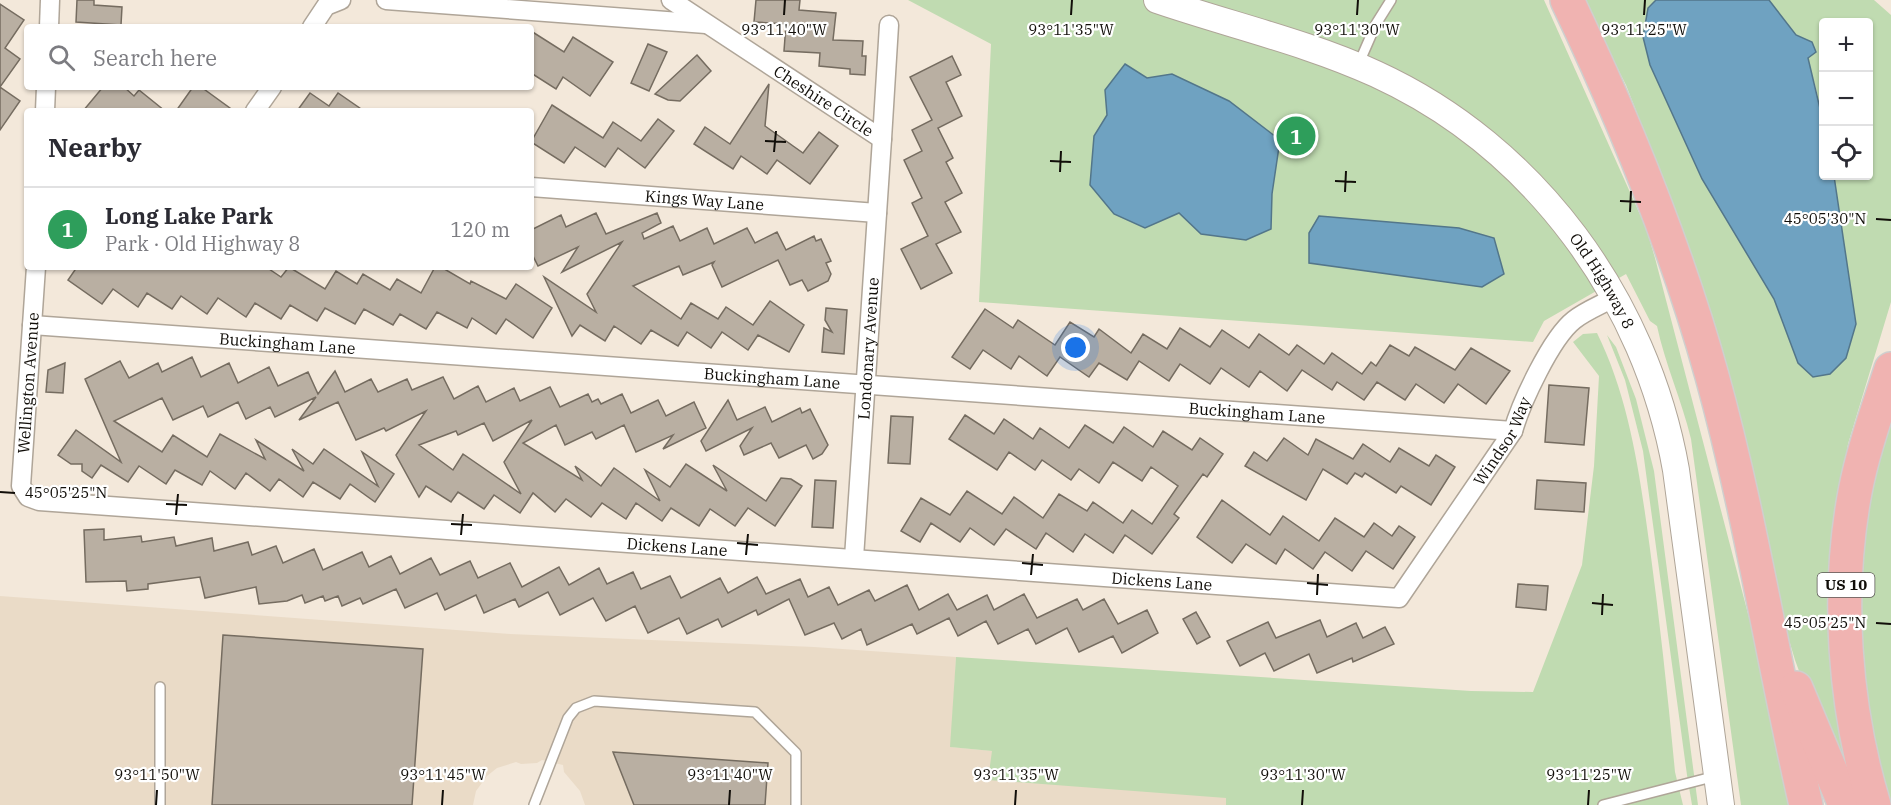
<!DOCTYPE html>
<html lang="en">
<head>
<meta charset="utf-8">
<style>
  body { margin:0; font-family:"IBM Plex Serif",serif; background:#f7f7f7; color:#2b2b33 }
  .controls { position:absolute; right:18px; top:18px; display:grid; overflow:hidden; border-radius:6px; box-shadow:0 2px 4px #0004 }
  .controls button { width:54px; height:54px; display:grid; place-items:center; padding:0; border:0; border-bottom:2px solid #e1e1e2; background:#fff; color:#2b2b33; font:30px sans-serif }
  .you { position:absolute; left:1076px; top:348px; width:21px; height:21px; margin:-15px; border:4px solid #fff; border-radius:50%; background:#1a73e8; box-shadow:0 0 0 9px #1a73e833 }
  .badge { display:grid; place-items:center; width:39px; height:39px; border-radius:50%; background:#258e6b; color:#fff; font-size:20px; font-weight:700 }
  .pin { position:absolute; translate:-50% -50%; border:3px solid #fff; box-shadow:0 2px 6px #0006 }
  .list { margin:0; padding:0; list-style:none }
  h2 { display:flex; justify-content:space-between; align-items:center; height:78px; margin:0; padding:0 24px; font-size:26px }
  h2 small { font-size:20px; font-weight:400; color:#7c7c81 }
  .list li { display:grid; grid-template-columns:39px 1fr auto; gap:18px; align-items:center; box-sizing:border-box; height:84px; padding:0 24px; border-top:2px solid #e1e1e2 }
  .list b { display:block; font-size:22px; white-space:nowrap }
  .list p { margin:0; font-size:20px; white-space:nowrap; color:#7c7c81 }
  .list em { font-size:20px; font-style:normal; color:#7c7c81 }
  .icon { flex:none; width:33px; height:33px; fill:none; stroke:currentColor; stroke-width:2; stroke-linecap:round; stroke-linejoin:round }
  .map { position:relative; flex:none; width:1891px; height:805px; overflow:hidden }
  .search { position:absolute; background:#fff; box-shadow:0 2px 4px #0004; left:24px; top:24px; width:510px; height:66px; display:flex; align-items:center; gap:15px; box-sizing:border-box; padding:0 21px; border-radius:6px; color:#7c7c81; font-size:22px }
  .panel { position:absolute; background:#fff; box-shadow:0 2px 4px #0004; left:24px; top:108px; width:510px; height:162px; border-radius:6px }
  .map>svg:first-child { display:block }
</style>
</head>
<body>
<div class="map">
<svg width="1891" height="805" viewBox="0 0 1891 805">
  <rect width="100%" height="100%" fill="#f3e8da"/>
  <!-- built -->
  <polygon fill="#eadbc7" points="0,596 510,634 814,647 956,657 951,747 992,751 1227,798 1226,805 585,805 580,791 564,772 563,765 542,760 537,763 521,764 516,762 497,768 487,776 476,791 473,805 0,805"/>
  <!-- green -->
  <g fill="#c0dbb1">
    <path d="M908,0H1544L1646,228L1655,258L1798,805H1741L1691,439C1682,401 1665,364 1657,326L1650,321L1626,274L1544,321L1533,342L979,302L991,44Z"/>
    <path d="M1583,0H1656L1648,8L1650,65L1702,179L1774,299L1798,363L1856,324L1834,176H1868V22H1824L1823,121C1813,66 1803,44 1769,0H1874L1891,15V302L1848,444L1832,542L1828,606L1836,708L1849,776L1839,779L1795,660L1780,610L1678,218L1626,85Z"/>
    <path d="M1597,333C1630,400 1640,476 1650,549C1660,623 1668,697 1675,772L1683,805H1226V798L988,780L992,751L950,747L956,657L1471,691L1533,692L1582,565L1594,466L1599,376L1573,342L1583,334Z"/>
    <polygon points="1607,335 1616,347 1636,399 1654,471 1698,805 1692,805 1687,775 1643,451 1625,380"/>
    <path d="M1891,415V804C1850,679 1853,540 1891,415Z"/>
  </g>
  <!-- water -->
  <g fill="#6fa2c1" stroke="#53768a" stroke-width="1.5">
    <polygon points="1656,0 1769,0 1796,35 1812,42 1816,52 1808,58 1823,121 1824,176 1834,176 1856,324 1846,358 1830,374 1813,377 1798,363 1774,299 1702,179 1650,65 1643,37 1648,8"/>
    <polygon points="1125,64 1147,78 1172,74 1229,101 1280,140 1272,194 1271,229 1246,240 1201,234 1179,213 1145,228 1114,214 1090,185 1094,136 1107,115 1105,90"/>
    <polygon points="1319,216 1459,228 1494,238 1504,274 1482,287 1309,263 1309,233"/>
  </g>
  <!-- building -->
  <g fill="#b9afa2" stroke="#756c60" stroke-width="1.5" fill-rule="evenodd">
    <polygon points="77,0 94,0 94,5 122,7 121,25 76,22"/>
    <polygon points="756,0 800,0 799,10 836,13 833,40 863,41 862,56 866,56 865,75 850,74 850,69 819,66 820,53 784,51 786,24 754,22"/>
    <polygon points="0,4 24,20 5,48 20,59 0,87"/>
    <polygon points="531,31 564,52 573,37 613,62 590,96 563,77 556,89 531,73"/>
    <polygon points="648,44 667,52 649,91 631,83"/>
    <polygon points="697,55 711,71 680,101 668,100 655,94"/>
    <polygon points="952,56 961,75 946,82 962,116 938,128 953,158 946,162 962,193 945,202 961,232 936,244 952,273 921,289 901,249 928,236 912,203 922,198 904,160 922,151 912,130 932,120 910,77"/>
    <polygon points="769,84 765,126 803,153 819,132 838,146 810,184 777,160 767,174 741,156 733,169 694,144 705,127 730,144"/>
    <polygon points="0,87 20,101 0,130"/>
    <polygon points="103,87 124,87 134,96 139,90 165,111 83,111"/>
    <polygon points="193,87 201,87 234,111 176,111"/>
    <polygon points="310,93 329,106 338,93 364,111 297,111"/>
    <polygon points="552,105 603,138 613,122 641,141 658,119 674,131 645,168 618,148 605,167 575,147 564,163 531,142"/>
    <polygon points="596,213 606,234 657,213 661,223 642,233 644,239 673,226 680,241 707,228 714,244 747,228 755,243 777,232 786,250 814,236 816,241 821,239 831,261 826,263 831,274 828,281 808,291 802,280 790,285 778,260 722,287 712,265 714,262 683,275 679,266 633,286 681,319 691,303 718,319 726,307 753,325 770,301 804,325 789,352 758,335 748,350 722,332 711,348 687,332 678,346 651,330 641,344 614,326 605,341 580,325 572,336 544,277 596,312 587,294 622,242 562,272 578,247 538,266 531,252 531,230 561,215 566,227"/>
    <polygon points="77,267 266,267 281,277 289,267 325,289 336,271 357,284 363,274 390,290 397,279 421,293 435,267 441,267 470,284 471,281 506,299 516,284 552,308 533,338 506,319 496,334 472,318 467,328 437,312 426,329 400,314 393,325 364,309 355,324 325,308 317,321 290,305 281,319 255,303 246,317 218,298 207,314 181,296 172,309 147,293 138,307 113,289 102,304 68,280"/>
    <polygon points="826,308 847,310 844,354 822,352 824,328 832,332 825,320"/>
    <polygon points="985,309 1013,328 1018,320 1055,345 1070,322 1094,337 1099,329 1131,353 1143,334 1167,349 1180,328 1210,347 1222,330 1249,348 1259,334 1289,355 1297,345 1324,364 1332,353 1362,374 1371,362 1376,366 1390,345 1409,356 1415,347 1455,370 1471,348 1510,371 1486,404 1458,384 1444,403 1416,384 1405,400 1377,382 1364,400 1337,382 1332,390 1302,370 1287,391 1260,371 1249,387 1221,368 1210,384 1180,364 1169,381 1139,361 1127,380 1099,363 1089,377 1060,357 1047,376 1019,356 1011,369 983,350 970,369 952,357"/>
    <path d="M192,357L201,377L229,363L238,383L269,367L278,386L308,372L318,394L335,371L345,392L371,379L378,392L407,379L412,390L443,377L454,399L478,386L486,402L514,388L520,401L550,387L560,407L588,394L592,402L598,399L601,404L622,394L631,413L658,400L666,416L694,402L706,428L663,449L673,435L636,452L624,425L596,439L592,432L565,445L556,425L523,443L582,480L575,466L601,486L614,468L660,501L645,470L670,487L686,464L727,491L713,465L766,501L781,478L791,479L802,486L775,526L748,508L735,526L710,509L699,526L671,508L662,521L636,503L626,519L602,503L591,517L566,499L555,512L533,493L520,513L494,495L484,509L458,492L451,502L426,486L419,497L396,455L426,411L386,431L384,428L356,440L338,402L299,420L316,397L275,417L270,407L246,419L238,402L208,417L203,406L173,420L162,398L114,421L162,452L173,435L207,457L220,434L265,459L256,440L304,471L292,449L313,464L324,449L378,486L362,452L394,474L375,502L350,484L340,499L313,482L303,497L279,479L270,491L246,473L235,489L210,471L202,485L175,470L166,484L139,466L128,482L101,465L92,478L82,471V464H71L58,455L76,430L121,462L85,379L120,361L129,378L158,363L162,372ZM532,420L504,462L521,494L463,454L453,470L419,445L456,431L458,435L484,423L493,441Z"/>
    <polygon points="65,363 63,393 46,392 48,370"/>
    <polygon points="1549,385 1589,388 1584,445 1545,442"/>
    <polygon points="728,400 737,420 765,407 772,422 800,408 802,413 810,409 828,445 822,454 813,459 806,445 779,458 771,443 744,455 740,446 752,428 706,451 701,441"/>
    <polygon points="965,415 994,434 1004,419 1033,439 1040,428 1069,448 1085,425 1113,443 1124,427 1153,447 1163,431 1192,450 1200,438 1223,454 1207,477 1203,474 1174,514 1179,518 1152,554 1125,535 1113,553 1085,534 1073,552 1046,533 1036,549 1006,529 994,545 970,528 960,542 931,523 920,542 901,531 921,498 950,515 967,491 1002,514 1014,497 1043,518 1059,494 1087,511 1093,502 1123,523 1132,510 1152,524 1178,486 1151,467 1142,481 1113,462 1099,483 1079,469 1071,480 1042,460 1035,470 1009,452 997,470 949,439"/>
    <polygon points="891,416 913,417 910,464 888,463"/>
    <polygon points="1284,438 1308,455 1316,439 1353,459 1363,444 1390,462 1399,448 1429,466 1436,455 1455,467 1431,505 1401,486 1396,493 1365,473 1362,477 1355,473 1347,484 1323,469 1306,500 1245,466 1254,452 1267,461"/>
    <polygon points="815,480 836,481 833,528 812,527"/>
    <polygon points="1537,480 1586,483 1584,512 1535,509"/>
    <polygon points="1222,500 1270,535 1283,516 1319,541 1335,518 1364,537 1374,523 1392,536 1399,526 1415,537 1393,569 1366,551 1352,571 1325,552 1313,569 1285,549 1276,564 1246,544 1232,563 1197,537"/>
    <polygon points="104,529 104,540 141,536 142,542 174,537 176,546 212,538 214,551 248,542 252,555 276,546 283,563 314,549 323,570 362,552 369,567 391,556 400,574 431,558 440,575 470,561 478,578 510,563 522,587 559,567 569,585 599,568 607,584 633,572 641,589 670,576 681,598 720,578 728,593 757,577 766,594 800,579 808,597 829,587 838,605 869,590 875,601 907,585 919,610 948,594 957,610 987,595 994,610 1024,594 1037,618 1077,599 1083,610 1104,599 1118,624 1147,610 1158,633 1122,653 1113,636 1079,652 1067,628 1036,644 1028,629 998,644 986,621 958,636 949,618 917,634 912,624 867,645 861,629 842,639 834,623 805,635 789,599 758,615 756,610 722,627 718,619 687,634 679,618 648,633 635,606 606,621 593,598 560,615 548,592 519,607 515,599 484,613 476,595 445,610 437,593 405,608 396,589 363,604 360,598 342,606 338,596 325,601 323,596 305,603 302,595 287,601 259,604 256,587 205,598 200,577 148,584 148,589 127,591 126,581 86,582 84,530"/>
    <polygon points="1518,584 1548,586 1546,610 1516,607"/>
    <polygon points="1196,612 1210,637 1197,644 1183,619"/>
    <polygon points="1320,620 1327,637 1356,623 1363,638 1385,627 1394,644 1353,662 1352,658 1317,673 1309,654 1274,671 1265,653 1240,666 1227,641 1268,622 1276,638"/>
    <polygon points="223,635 423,649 412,805 212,805"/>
    <polygon points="613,752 768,763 765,805 634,805"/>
  </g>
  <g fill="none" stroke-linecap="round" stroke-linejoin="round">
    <defs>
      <g id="lane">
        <polyline points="1359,63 1376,24 1391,0"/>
        <polyline points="160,805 160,687"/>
        <polyline points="534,805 568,718 576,708 594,701 755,712 796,753 796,805"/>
        <polyline points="1603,805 1716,776"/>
      </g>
      <g id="street">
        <polyline points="386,0 706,24"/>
        <path id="s1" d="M671,0L882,139L889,25"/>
        <polyline points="49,27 50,0"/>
        <polyline points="312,27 326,6 341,0"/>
        <polyline points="45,111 46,87"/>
        <polyline points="255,111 272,87"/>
        <path id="s2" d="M531,187L877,213"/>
        <path id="s3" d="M36,267L21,486L28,497L39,501L1399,598L1513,431C1521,403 1551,338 1574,320C1585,311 1601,305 1615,297"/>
        <path id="s4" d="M32,325L1513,431"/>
        <path id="s5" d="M854,558L882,139"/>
      </g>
      <g id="secondary">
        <path id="s6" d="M1157,0C1230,25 1306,42 1376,74C1535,147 1646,300 1676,470L1721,805"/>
      </g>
      <g id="highway">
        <path d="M1567,0C1625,122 1676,246 1712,376C1751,517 1773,662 1806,805"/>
        <polyline points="1796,688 1845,805"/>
        <path d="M1874,805C1844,706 1836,594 1855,492C1863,450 1878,409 1891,369"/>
      </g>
    </defs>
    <!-- lane casing -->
    <use href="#lane" stroke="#afa598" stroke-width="12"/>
    <!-- street casing -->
    <use href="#street" stroke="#afa598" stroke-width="21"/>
    <!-- secondary casing -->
    <use href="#secondary" stroke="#afa598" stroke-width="28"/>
    <!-- highway casing -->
    <use href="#highway" stroke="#cfcfce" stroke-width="36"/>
    <!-- lane -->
    <use href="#lane" stroke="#fff" stroke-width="9"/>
    <!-- street -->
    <use href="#street" stroke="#fff" stroke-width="18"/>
    <!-- secondary -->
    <use href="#secondary" stroke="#fff" stroke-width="26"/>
    <!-- highway -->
    <use href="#highway" stroke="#f0b3b1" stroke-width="33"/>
  </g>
  <!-- ticks -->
  <path fill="none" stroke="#110e09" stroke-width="2" d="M784,15L785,0M1071,15L1072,0M1357,15L1358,0M1644,15L1645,0M765,141L786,142M774,152L776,131M1050,161L1071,162M1060,172L1061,151M1335,181L1356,182M1345,192L1346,171M1620,201L1641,202M1630,212L1631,191M1876,219L1891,220M0,492L15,493M166,504L187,505M176,515L178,494M451,524L472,525M461,535L463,514M737,543L758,545M746,555L748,534M1022,563L1043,565M1031,575L1033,554M1307,583L1328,585M1317,595L1318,574M1592,603L1613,605M1602,615L1603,594M1876,623L1891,624M156,805L157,790M442,805L443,790M729,805L730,790M1015,805L1016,790M1302,805L1303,790M1588,805L1589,790"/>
  <g text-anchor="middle" stroke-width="4.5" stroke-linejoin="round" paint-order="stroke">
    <!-- shield labels -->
    <rect fill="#fff" stroke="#585653" stroke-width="1.5" x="1817.5" y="573" width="57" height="24" rx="4.5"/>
    <g font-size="15" font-weight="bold" fill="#110e09">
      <text x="1846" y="590">US 10</text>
    </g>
    <!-- street labels -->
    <g font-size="16" fill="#110e09" stroke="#fff">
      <text dy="6" stroke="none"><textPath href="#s1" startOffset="183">Cheshire Circle</textPath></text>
      <text dy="6" stroke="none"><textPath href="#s2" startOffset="174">Kings Way Lane</textPath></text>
      <text dy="6" stroke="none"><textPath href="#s6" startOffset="543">Old Highway 8</textPath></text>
      <text dy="6" stroke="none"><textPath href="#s4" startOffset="256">Buckingham Lane</textPath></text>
      <text dy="6" stroke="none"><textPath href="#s5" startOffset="210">Londonary Avenue</textPath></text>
      <text dy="6" stroke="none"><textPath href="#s4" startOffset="742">Buckingham Lane</textPath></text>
      <text transform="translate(28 383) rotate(-86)" y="6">Wellington Avenue</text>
      <text dy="6" stroke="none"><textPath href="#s4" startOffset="1228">Buckingham Lane</textPath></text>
      <text dy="6" stroke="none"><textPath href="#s3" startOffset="1796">Windsor Way</textPath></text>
      <text dy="6" stroke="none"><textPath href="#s3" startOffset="884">Dickens Lane</textPath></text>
      <text dy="6" stroke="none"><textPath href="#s3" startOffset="1370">Dickens Lane</textPath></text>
    </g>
  </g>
  <g font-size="15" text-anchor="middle" fill="#110e09" stroke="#fff" stroke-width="4.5" stroke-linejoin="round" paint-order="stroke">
    <text x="784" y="35">93°11'40"W</text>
    <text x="1071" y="35">93°11'35"W</text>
    <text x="1357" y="35">93°11'30"W</text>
    <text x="1644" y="35">93°11'25"W</text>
    <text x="1825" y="224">45°05'30"N</text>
    <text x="66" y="498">45°05'25"N</text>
    <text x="1825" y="628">45°05'25"N</text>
    <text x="157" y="780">93°11'50"W</text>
    <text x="443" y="780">93°11'45"W</text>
    <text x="730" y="780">93°11'40"W</text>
    <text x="1016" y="780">93°11'35"W</text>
    <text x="1303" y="780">93°11'30"W</text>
    <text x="1589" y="780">93°11'25"W</text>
  </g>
</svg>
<div class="controls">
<button>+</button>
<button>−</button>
<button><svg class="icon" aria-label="locate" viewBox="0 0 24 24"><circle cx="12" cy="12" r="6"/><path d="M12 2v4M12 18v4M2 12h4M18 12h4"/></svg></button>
</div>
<div class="you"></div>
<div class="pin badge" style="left:1296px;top:136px;background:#2e9e5b">1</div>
<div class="search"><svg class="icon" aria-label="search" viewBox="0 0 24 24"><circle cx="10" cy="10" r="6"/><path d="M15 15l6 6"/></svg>Search here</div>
<section class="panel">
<h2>Nearby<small></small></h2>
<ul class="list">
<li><span class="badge" style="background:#2e9e5b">1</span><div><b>Long Lake Park</b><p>Park · Old Highway 8</p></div><em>120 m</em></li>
</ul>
</section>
</div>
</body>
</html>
